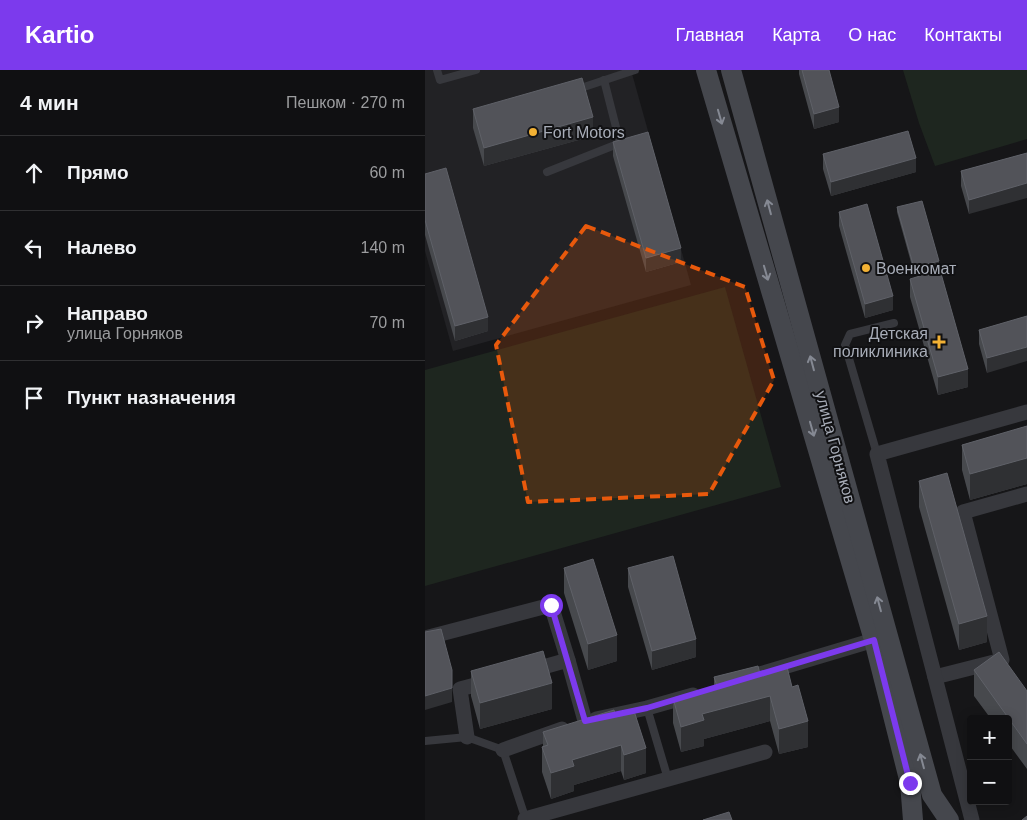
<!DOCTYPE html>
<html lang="ru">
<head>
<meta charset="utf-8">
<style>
  body { margin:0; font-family:Helvetica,sans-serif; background:#1e1e20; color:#f1f3f6 }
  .controls { position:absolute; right:15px; bottom:15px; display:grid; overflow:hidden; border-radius:5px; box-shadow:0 2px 12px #0003 }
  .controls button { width:45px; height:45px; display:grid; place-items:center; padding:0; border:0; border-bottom:1px solid #303032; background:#101012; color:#f1f3f6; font:25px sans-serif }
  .stop { position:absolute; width:15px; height:15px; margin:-11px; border:4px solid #7c3aed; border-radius:50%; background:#fff }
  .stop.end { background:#7c3aed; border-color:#fff; box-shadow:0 1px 5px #0008 }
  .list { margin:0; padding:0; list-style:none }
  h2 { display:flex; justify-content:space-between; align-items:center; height:65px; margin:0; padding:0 20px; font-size:21px }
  h2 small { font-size:16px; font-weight:400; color:#9c9d9f }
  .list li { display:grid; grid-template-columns:32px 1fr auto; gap:15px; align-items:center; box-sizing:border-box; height:75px; padding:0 20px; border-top:1px solid #303032 }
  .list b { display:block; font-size:19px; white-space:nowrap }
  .list p { margin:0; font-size:16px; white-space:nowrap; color:#9c9d9f }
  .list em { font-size:16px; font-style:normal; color:#9c9d9f }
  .icon { flex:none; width:28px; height:28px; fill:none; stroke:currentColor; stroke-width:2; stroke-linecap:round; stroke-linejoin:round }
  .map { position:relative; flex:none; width:602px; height:750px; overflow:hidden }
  header { display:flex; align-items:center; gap:30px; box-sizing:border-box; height:70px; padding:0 25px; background:#7c3aed; color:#fff }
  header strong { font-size:24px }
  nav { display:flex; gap:28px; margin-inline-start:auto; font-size:18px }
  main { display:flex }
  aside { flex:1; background:#101012 }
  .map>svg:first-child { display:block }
</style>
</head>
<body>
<header>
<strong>Kartio</strong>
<nav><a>Главная</a><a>Карта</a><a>О нас</a><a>Контакты</a></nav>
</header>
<main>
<aside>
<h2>4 мин<small>Пешком · 270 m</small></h2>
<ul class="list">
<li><svg class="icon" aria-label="ahead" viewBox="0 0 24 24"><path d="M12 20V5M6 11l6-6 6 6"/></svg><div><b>Прямо</b></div><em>60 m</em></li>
<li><svg class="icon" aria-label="left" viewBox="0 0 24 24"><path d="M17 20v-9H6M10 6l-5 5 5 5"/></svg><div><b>Налево</b></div><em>140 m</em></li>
<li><svg class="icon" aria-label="right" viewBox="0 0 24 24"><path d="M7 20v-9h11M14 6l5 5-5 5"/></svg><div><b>Направо</b><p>улица Горняков</p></div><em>70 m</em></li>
<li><svg class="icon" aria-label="arrive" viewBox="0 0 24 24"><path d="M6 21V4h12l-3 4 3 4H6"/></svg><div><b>Пункт назначения</b></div></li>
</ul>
</aside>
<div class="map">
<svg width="602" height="750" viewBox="0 0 602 750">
  <rect width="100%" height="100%" fill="#161618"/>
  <!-- built -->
  <polygon fill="#222225" points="0,0 206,0 266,215 28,281 0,181"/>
  <!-- green -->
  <g fill="#1e261f">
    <polygon points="478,0 602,0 602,69 510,96 494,53"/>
    <polygon points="300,217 356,417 0,516 0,300"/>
  </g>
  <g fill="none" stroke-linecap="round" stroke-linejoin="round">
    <!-- lane -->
    <g stroke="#37383d" stroke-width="8">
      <polyline points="12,0 15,10 51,0"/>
      <polyline points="150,20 210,0"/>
      <polyline points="122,102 195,73 179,10"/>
      <polyline points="452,384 420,275 425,264 469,253"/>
      <polyline points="222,638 243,709"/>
      <polyline points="0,671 42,667 78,680 101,750"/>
    </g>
    <!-- street -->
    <g stroke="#37383d" stroke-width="15">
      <polyline points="0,568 126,535 143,590"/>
      <polyline points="104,601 143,590 160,651"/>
      <polyline points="335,604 449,570"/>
      <polyline points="510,607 577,590 538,442 602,424"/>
      <polyline points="171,649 222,638 268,625"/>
      <polyline points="42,667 35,619 65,611"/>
      <polyline points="78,680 137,659"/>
      <polyline points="100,749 340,682"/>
      <polyline points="547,750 452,384 602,342"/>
    </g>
    <!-- secondary -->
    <g stroke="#45474d" stroke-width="20">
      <polyline points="281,0 449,570 485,713 488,750"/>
      <polyline points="306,0 507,725 524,750"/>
    </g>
  </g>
  <!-- wall -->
  <g fill="#47494d">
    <polygon points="374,0 404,0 414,52 389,59 374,4"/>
    <polygon points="48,39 168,66 59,96 48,58"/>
    <polygon points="188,72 256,192 221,202 188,86"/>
    <polygon points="602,83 544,144 536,116 536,101"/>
    <polygon points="398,84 491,102 406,126 398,99"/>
    <polygon points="0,104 63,261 30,271 0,165"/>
    <polygon points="472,137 514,196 489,203 472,142"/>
    <polygon points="414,142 468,240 440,248 414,156"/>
    <polygon points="485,209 543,317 513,325 485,227"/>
    <polygon points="602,246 562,303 554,274 554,260"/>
    <polygon points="602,356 602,414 545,430 537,400 537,375"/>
    <polygon points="494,411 562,572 534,580 494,437"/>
    <polygon points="139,498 192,591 163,600 139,523"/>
    <polygon points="203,498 271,587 227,600 203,517"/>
    <polygon points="549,600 602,621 602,699 583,673 583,649 566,649 549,626"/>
    <polygon points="46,601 127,639 55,659 46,626"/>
    <polygon points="335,604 383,677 354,684 345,651 279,669 279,676 256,682 248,653 248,628 289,617 289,607"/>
    <polygon points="191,647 221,703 199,710 196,701 149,715 149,721 126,729 117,702 117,677 118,676 118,662"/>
  </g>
  <!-- shaded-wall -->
  <g fill="#2f3033">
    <polygon points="414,37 414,52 389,59 389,44"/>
    <polygon points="168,47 168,66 59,96 59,78"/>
    <polygon points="491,88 491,102 406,126 406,112"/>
    <polygon points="602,113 602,128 544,144 544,130"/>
    <polygon points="256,178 256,192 221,202 221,188"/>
    <polygon points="514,191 514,196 489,203 489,198"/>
    <polygon points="468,226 468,240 440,248 440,234"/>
    <polygon points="63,247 63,261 30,271 30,256"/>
    <polygon points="602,277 602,291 562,303 562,288"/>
    <polygon points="543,299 543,317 513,325 513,307"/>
    <polygon points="602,388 602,414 545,430 545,404"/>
    <polygon points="562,546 562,572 534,580 534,554"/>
    <polygon points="192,565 192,591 163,600 163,574"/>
    <polygon points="271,569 271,587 227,600 227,581"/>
    <polygon points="127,613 127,639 55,659 55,633"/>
    <polygon points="27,618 27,632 0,640 0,626"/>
    <polygon points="345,626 345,651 279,669 279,676 256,682 256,657 277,644"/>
    <polygon points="383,651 383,677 354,684 354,659"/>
    <polygon points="196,675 196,701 149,715 149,721 126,729 126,703 147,690"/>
    <polygon points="221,678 221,703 199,710 199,685"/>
  </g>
  <!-- building -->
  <g fill="#525359" stroke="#5f6168">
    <polygon points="377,0 404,0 414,37 389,44"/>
    <polygon points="157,8 168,47 59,78 48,39"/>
    <polygon points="483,61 491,88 406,112 398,84"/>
    <polygon points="223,62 256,178 221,188 188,72"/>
    <polygon points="602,83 602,113 544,130 536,101"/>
    <polygon points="21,98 63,247 30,256 0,150 0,104"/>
    <polygon points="497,131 514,191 489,198 472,137"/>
    <polygon points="442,134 468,226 440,234 414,142"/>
    <polygon points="515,200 543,299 513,307 485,209"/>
    <polygon points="602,246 602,277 562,288 554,260"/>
    <polygon points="602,356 602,388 545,404 537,375"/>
    <polygon points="522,403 562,546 534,554 494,411"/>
    <polygon points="248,486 271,569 227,581 203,498"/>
    <polygon points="168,489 192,565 163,574 139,498"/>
    <polygon points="16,559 27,600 27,618 0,626 0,562"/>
    <polygon points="118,581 127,613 55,633 46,601"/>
    <polygon points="574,582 602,621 602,674 549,600"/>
    <polygon points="333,596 335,604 362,597 367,617 373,615 383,651 354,659 345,626 277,644 279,650 256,657 248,628 292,616 289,607"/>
    <polygon points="189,640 191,647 209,641 221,678 199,685 196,675 147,690 149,696 126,703 117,677 123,675 118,662"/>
    <polygon points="304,742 307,750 278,750"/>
    <polygon points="602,746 602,750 597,750"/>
  </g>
  <!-- one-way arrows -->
  <defs><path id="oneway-shaft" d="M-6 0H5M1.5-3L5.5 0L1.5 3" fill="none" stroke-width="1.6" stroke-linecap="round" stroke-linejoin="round" transform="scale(1.25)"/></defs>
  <g stroke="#858993">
    <use href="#oneway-shaft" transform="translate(295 47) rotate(74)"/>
    <use href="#oneway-shaft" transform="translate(344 137) rotate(-105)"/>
    <use href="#oneway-shaft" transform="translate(341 203) rotate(74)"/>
    <use href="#oneway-shaft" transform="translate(387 293) rotate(-105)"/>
    <use href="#oneway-shaft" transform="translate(387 359) rotate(74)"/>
    <use href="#oneway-shaft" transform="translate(454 534) rotate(-105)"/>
    <use href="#oneway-shaft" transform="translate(497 691) rotate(-105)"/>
  </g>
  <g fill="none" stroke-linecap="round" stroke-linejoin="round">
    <!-- route -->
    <polyline stroke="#7c3aed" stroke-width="6" points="126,535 160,651 222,638 449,570 485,713"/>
  </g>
  <!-- marked area -->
  <path fill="#e8590c" fill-opacity="0.2" stroke="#e8590c" stroke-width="4" stroke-dasharray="10 6" stroke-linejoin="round" d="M161,156L320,217L349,310L284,424L103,432L71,275Z"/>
  <!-- markers -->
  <g fill="#f2b134" stroke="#111113" stroke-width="2">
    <circle cx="108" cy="62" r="5"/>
    <circle cx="441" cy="198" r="5"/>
    <path d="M511.5 264.5h5v5h5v5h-5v5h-5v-5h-5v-5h5z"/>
  </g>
  <g text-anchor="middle" stroke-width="4" stroke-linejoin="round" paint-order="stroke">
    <!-- poi labels -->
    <g font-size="16" fill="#a8adb8" stroke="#111113" text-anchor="start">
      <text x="118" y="68">Fort Motors</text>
      <text x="451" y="204">Военкомат</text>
      <text x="503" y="269" text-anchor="end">Детская<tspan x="503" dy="18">поликлиника</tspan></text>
    </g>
    <!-- street labels -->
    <g font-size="16" fill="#a8adb8" stroke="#111113">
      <text transform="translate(411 377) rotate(75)" y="6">улица Горняков</text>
    </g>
  </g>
</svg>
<div class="controls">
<button>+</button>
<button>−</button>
</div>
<div class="stop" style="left:126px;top:535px"></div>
<div class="stop end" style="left:485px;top:713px"></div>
</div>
</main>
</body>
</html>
